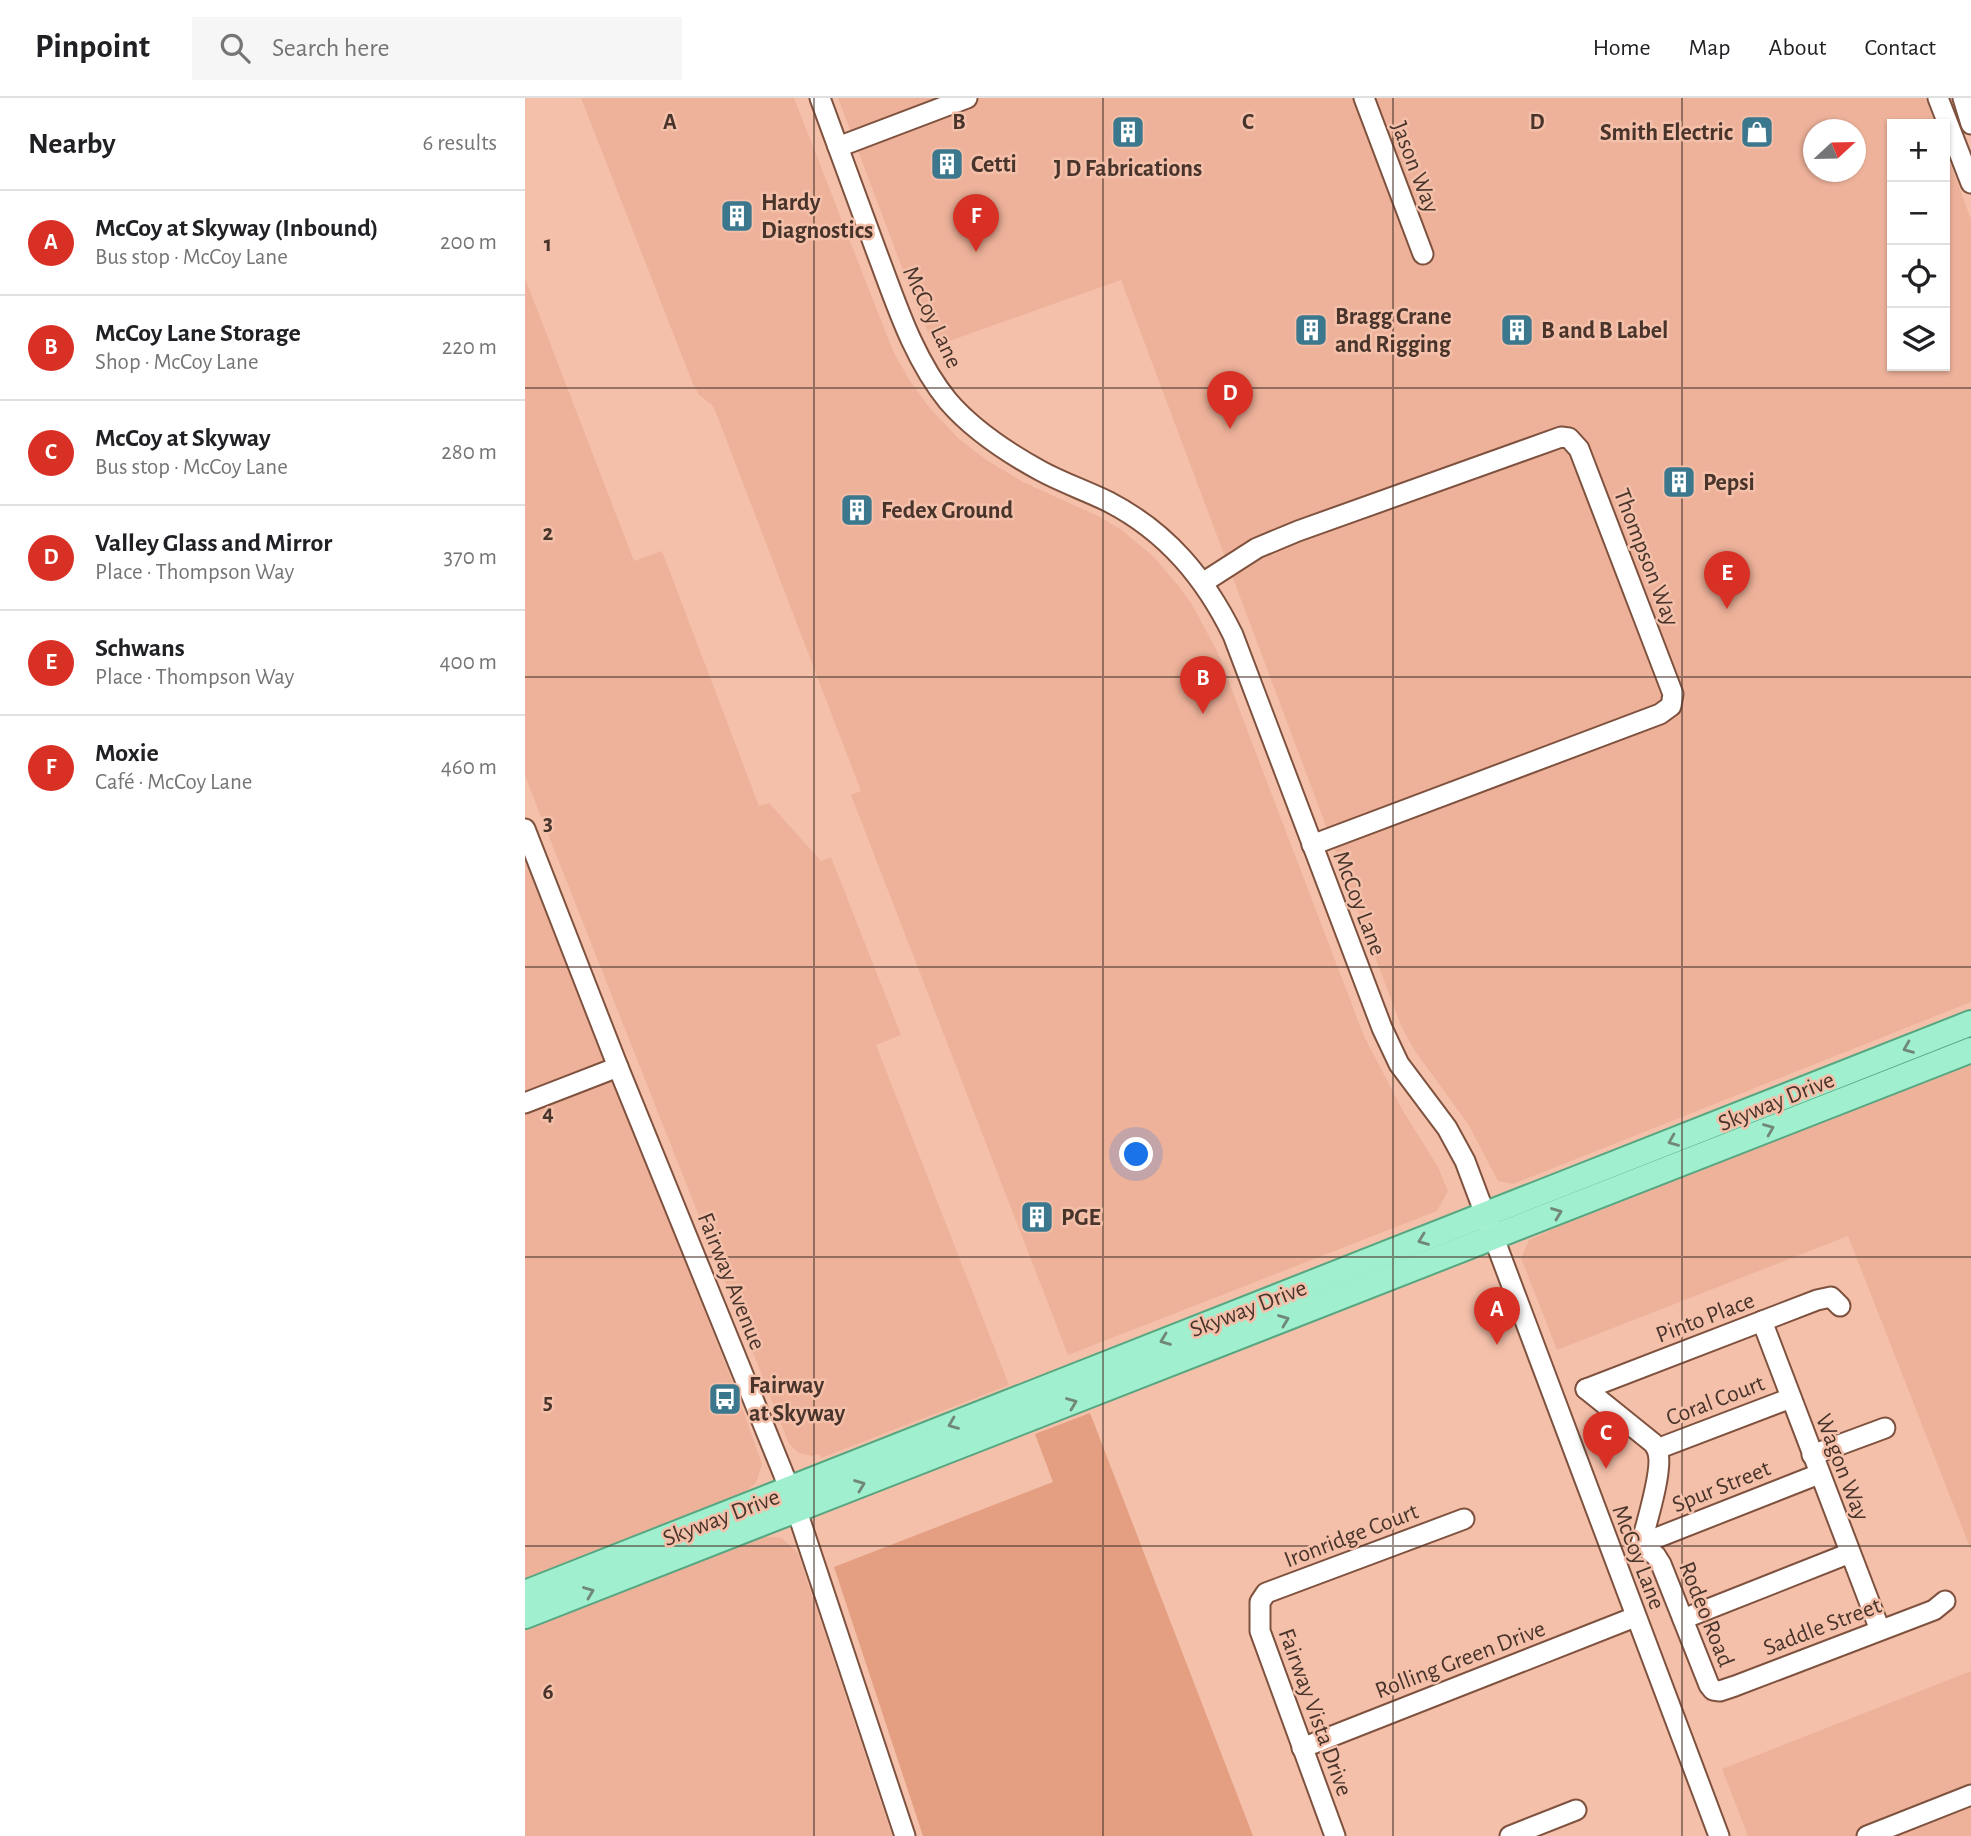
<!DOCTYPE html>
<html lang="en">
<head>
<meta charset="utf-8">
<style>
  body { margin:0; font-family:"Alegreya Sans",sans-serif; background:#f6f6f6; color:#202124 }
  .controls { position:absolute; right:21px; top:21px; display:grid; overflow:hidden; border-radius:0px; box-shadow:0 2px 5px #0004 }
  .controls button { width:63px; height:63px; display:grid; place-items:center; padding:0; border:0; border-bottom:2px solid #e0e0e0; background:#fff; color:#202124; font:35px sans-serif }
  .compass { position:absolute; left:1278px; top:21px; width:63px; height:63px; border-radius:50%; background:#fff; box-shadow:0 2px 5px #0004; rotate:68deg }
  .you { position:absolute; left:612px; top:1057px; width:24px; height:24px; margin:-18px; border:5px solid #fff; border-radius:50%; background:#1a73e8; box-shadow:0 0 0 10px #1a73e833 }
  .badge { display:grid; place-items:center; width:46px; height:46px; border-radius:50%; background:#d93025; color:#fff; font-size:23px; font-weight:700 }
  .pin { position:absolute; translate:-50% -58px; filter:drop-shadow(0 2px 4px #0008) }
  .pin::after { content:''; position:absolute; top:37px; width:24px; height:21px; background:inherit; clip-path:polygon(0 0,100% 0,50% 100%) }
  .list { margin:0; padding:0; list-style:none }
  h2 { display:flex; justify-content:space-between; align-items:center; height:91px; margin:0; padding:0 28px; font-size:30px }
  h2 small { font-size:23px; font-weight:400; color:#757577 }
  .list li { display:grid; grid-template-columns:46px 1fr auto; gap:21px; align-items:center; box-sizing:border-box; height:105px; padding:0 28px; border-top:2px solid #e0e0e0 }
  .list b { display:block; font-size:26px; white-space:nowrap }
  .list p { margin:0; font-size:23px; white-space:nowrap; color:#757577 }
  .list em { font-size:23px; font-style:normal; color:#757577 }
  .icon { flex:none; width:38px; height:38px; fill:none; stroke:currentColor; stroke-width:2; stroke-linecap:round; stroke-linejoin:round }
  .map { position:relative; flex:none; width:1446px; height:1738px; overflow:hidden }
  header { display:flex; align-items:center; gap:42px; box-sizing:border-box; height:98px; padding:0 35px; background:#fff; border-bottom:2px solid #e0e0e0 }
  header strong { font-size:33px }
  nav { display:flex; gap:38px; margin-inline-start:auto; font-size:24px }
  .search { width:490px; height:63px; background:#f6f6f6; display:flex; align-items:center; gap:18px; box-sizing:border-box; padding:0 24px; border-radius:0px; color:#757577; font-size:26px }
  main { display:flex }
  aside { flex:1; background:#fff }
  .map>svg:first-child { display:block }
</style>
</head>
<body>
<header>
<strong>Pinpoint</strong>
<div class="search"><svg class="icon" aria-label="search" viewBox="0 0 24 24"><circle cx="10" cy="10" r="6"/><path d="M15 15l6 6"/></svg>Search here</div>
<nav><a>Home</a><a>Map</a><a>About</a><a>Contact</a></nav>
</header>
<main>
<aside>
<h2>Nearby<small>6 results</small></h2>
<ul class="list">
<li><span class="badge">A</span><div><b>McCoy at Skyway (Inbound)</b><p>Bus stop · McCoy Lane</p></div><em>200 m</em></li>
<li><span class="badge">B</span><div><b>McCoy Lane Storage</b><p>Shop · McCoy Lane</p></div><em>220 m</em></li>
<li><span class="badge">C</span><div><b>McCoy at Skyway</b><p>Bus stop · McCoy Lane</p></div><em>280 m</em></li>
<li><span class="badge">D</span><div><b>Valley Glass and Mirror</b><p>Place · Thompson Way</p></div><em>370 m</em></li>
<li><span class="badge">E</span><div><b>Schwans</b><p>Place · Thompson Way</p></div><em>400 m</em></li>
<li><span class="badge">F</span><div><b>Moxie</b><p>Café · McCoy Lane</p></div><em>460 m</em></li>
</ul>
</aside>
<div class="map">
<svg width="1446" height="1738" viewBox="0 0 1446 1738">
  <rect width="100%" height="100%" fill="#f4c0aa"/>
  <!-- built -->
  <g fill="#eeb29a" fill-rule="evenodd">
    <polygon points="56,0 269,0 368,253 385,283 404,309 433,340 460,361 498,384 575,419 595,431 628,458 651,485 666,505 692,553 839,938 878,1013 913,1069 920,1086 923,1093 912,1113 543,1257 326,697 336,693 193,320 188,308 174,297 168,286"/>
    <path d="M313,0H1400L1410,26H1367V268H1420V52L1446,121V904L988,1086L973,1083L943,1026L890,953L876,928L596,182L410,248L395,217ZM1288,32H1330V74H1288Z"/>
    <polygon points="0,180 109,463 137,453 234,708 244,705 296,763 306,759 376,937 351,947 484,1287 296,1360 294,1356 287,1358 274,1355 264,1346 0,678"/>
    <polygon points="0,758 211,1293 237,1366 231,1385 221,1393 0,1480"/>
    <polygon points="1446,965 1446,1452 1323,1138 1032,1252 996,1160 1004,1142 1033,1129"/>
    <polygon points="235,1438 257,1440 273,1455 367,1738 0,1738 0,1531"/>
    <polygon points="1446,1573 1446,1738 1223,1738 1197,1671"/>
  </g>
  <!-- green -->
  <polygon fill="#e49e81" points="565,1315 728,1738 398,1738 309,1469 528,1384 510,1336"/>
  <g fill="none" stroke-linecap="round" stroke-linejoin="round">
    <defs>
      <g id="minor">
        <path d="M295,0C314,51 333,103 352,155C371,205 388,260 423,303C448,332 483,355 516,373C538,385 562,393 584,404C642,434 680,480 708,537L857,930L874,966L922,1030L940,1063L1194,1738"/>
        <polyline points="839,0 898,156"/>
        <polyline points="1413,0 1446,85"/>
        <polyline points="1438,0 1446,26"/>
        <polyline points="313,49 442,0"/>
        <polyline points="679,484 732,450 773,433 1036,339 1044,340 1054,351 1148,596 1146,608 1135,616 787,747"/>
        <polyline points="0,731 93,969 265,1392 380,1738"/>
        <polyline points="0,1005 93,969"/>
        <polyline points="1237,1223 1355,1532"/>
        <polyline points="1061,1291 1292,1202 1306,1199 1315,1208"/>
        <path d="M1061,1291L1128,1345C1130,1348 1132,1350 1133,1355C1138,1372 1121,1427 1116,1446"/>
        <polyline points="1132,1351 1266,1300"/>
        <polyline points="1287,1357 1360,1330"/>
        <polyline points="1116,1446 1131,1458 1136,1466 1184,1587 1188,1592 1195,1593 1210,1588 1409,1512 1420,1503"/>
        <polyline points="1116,1446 1294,1376"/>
        <polyline points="1158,1521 1325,1455"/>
        <polyline points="777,1650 1110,1519"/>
        <polyline points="810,1738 735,1533 735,1504 741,1495 939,1421"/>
        <polyline points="985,1738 1051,1712"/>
        <polyline points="1342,1738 1446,1697"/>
      </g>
      <g id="major">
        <polyline points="0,1495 1446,925"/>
        <polyline points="0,1518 1446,952"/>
      </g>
    </defs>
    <!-- minor casing -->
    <use href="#minor" stroke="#7f523f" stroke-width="23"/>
    <!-- major casing -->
    <use href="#major" stroke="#58a681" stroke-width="28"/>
    <!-- minor -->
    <use href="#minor" stroke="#fff" stroke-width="19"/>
    <!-- major -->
    <use href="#major" stroke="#a0efcf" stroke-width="24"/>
  </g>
  <!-- one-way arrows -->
  <defs><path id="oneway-chevron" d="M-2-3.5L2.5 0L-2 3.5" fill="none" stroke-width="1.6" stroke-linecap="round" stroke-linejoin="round" transform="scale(1.75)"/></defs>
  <g stroke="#708875">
    <use href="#oneway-chevron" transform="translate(1383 950) rotate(158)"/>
    <use href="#oneway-chevron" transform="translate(1244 1031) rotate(-22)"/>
    <use href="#oneway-chevron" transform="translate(1148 1043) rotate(158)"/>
    <use href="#oneway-chevron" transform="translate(1032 1115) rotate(-21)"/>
    <use href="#oneway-chevron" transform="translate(898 1142) rotate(159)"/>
    <use href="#oneway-chevron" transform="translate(759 1222) rotate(-21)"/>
    <use href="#oneway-chevron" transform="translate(640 1242) rotate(159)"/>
    <use href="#oneway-chevron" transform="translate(547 1305) rotate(-21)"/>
    <use href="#oneway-chevron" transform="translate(428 1326) rotate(158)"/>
    <use href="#oneway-chevron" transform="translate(335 1387) rotate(-21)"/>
    <use href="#oneway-chevron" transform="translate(64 1494) rotate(-21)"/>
  </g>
  <!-- grid -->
  <path fill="none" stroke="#48342b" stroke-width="2" stroke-opacity="0.55" d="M289,0V1738M578,0V1738M868,0V1738M1157,0V1738M0,290H1446M0,579H1446M0,869H1446M0,1159H1446M0,1448H1446"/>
  <!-- icons -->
  <defs>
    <symbol id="building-square" viewBox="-11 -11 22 22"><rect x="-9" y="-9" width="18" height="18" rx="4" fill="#3b788e" stroke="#f4c0aa"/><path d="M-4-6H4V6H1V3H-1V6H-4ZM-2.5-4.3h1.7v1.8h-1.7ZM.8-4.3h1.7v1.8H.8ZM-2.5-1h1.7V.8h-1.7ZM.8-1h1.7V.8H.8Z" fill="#fff"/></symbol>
    <symbol id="shop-square" viewBox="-11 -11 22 22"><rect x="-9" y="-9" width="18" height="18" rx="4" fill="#3b788e" stroke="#f4c0aa"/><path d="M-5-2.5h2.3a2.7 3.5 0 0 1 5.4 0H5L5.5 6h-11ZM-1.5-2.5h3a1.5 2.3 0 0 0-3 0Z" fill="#fff"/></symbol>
    <symbol id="bus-square" viewBox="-11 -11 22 22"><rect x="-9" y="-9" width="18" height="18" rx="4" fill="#3b788e" stroke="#f4c0aa"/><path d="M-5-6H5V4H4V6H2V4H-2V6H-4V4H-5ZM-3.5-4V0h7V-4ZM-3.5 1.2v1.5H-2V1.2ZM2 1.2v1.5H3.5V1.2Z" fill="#fff"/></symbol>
  </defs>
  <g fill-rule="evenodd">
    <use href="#building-square" x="584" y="15" width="38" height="38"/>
    <use href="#shop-square" x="1213" y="15" width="38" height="38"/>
    <use href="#building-square" x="403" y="47" width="38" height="38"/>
    <use href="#building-square" x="193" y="99" width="38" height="38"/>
    <use href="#building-square" x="767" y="213" width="38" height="38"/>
    <use href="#building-square" x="973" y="213" width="38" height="38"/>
    <use href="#building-square" x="1135" y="365" width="38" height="38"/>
    <use href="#building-square" x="313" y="393" width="38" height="38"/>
    <use href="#building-square" x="493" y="1100" width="38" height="38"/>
    <use href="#bus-square" x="181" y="1282" width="38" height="38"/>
  </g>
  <g text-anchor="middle" stroke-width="5" stroke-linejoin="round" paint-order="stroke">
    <!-- poi labels -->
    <g font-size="24" font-weight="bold" fill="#48342b" stroke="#f4c0aa" text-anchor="start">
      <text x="1208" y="42" text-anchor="end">Smith Electric</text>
      <text x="446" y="74">Cetti</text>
      <text x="603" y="78" text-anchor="middle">J D Fabrications</text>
      <text x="236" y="112">Hardy<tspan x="236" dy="28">Diagnostics</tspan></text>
      <text x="810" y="226">Bragg Crane<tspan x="810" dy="28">and Rigging</tspan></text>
      <text x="1016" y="240">B and B Label</text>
      <text x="1178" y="392">Pepsi</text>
      <text x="356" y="420">Fedex Ground</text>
      <text x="536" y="1127">PGE</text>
      <text x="224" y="1295">Fairway<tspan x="224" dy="28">at Skyway</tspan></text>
    </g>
    <!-- street labels -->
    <g font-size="24" fill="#48342b" stroke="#f4c0aa">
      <text transform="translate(891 69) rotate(69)" y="8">Jason Way</text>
      <text transform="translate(408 219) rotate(65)" y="8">McCoy Lane</text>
      <text transform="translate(1122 459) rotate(69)" y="8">Thompson Way</text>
      <text transform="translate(835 805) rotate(69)" y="8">McCoy Lane</text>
      <text transform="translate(1251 1003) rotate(-22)" y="8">Skyway Drive</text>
      <text transform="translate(207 1183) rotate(68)" y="8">Fairway Avenue</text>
      <text transform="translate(723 1210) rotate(-21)" y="8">Skyway Drive</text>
      <text transform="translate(1180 1219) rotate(-21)" y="8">Pinto Place</text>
      <text transform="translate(1190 1302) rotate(-21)" y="8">Coral Court</text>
      <text transform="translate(1318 1369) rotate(69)" y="8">Wagon Way</text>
      <text transform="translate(1196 1388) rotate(-22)" y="8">Spur Street</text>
      <text transform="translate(196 1419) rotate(-21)" y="8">Skyway Drive</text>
      <text transform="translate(826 1437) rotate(-21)" y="8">Ironridge Court</text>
      <text transform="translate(1114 1459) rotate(69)" y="8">McCoy Lane</text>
      <text transform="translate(1182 1516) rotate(68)" y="8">Rodeo Road</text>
      <text transform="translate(1297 1528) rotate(-21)" y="8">Saddle Street</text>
      <text transform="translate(935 1561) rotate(-21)" y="8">Rolling Green Drive</text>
      <text transform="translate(791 1614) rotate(70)" y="8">Fairway Vista Drive</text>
    </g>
  </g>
  <g font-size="23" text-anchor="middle" font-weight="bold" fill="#48342b" stroke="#f4c0aa" stroke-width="5" stroke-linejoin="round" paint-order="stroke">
    <text x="145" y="31">A</text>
    <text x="434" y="31">B</text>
    <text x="723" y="31">C</text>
    <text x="1012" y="31">D</text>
    <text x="23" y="153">1</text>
    <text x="23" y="442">2</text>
    <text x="23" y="732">3</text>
    <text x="23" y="1022">4</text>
    <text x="23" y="1311">5</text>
    <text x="23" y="1601">6</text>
  </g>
</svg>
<div class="controls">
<button>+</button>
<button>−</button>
<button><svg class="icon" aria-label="locate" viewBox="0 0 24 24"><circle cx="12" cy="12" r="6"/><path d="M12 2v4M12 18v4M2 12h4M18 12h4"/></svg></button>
<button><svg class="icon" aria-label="layers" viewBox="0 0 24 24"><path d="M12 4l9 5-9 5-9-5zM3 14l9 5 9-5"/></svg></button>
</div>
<svg class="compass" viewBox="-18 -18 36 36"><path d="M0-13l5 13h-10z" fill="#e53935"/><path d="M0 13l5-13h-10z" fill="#757577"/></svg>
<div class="you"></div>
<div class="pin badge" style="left:972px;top:1247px">A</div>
<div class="pin badge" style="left:678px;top:616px">B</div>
<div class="pin badge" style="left:1081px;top:1371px">C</div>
<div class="pin badge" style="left:705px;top:331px">D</div>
<div class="pin badge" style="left:1202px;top:511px">E</div>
<div class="pin badge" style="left:451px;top:154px">F</div>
</div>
</main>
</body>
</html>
